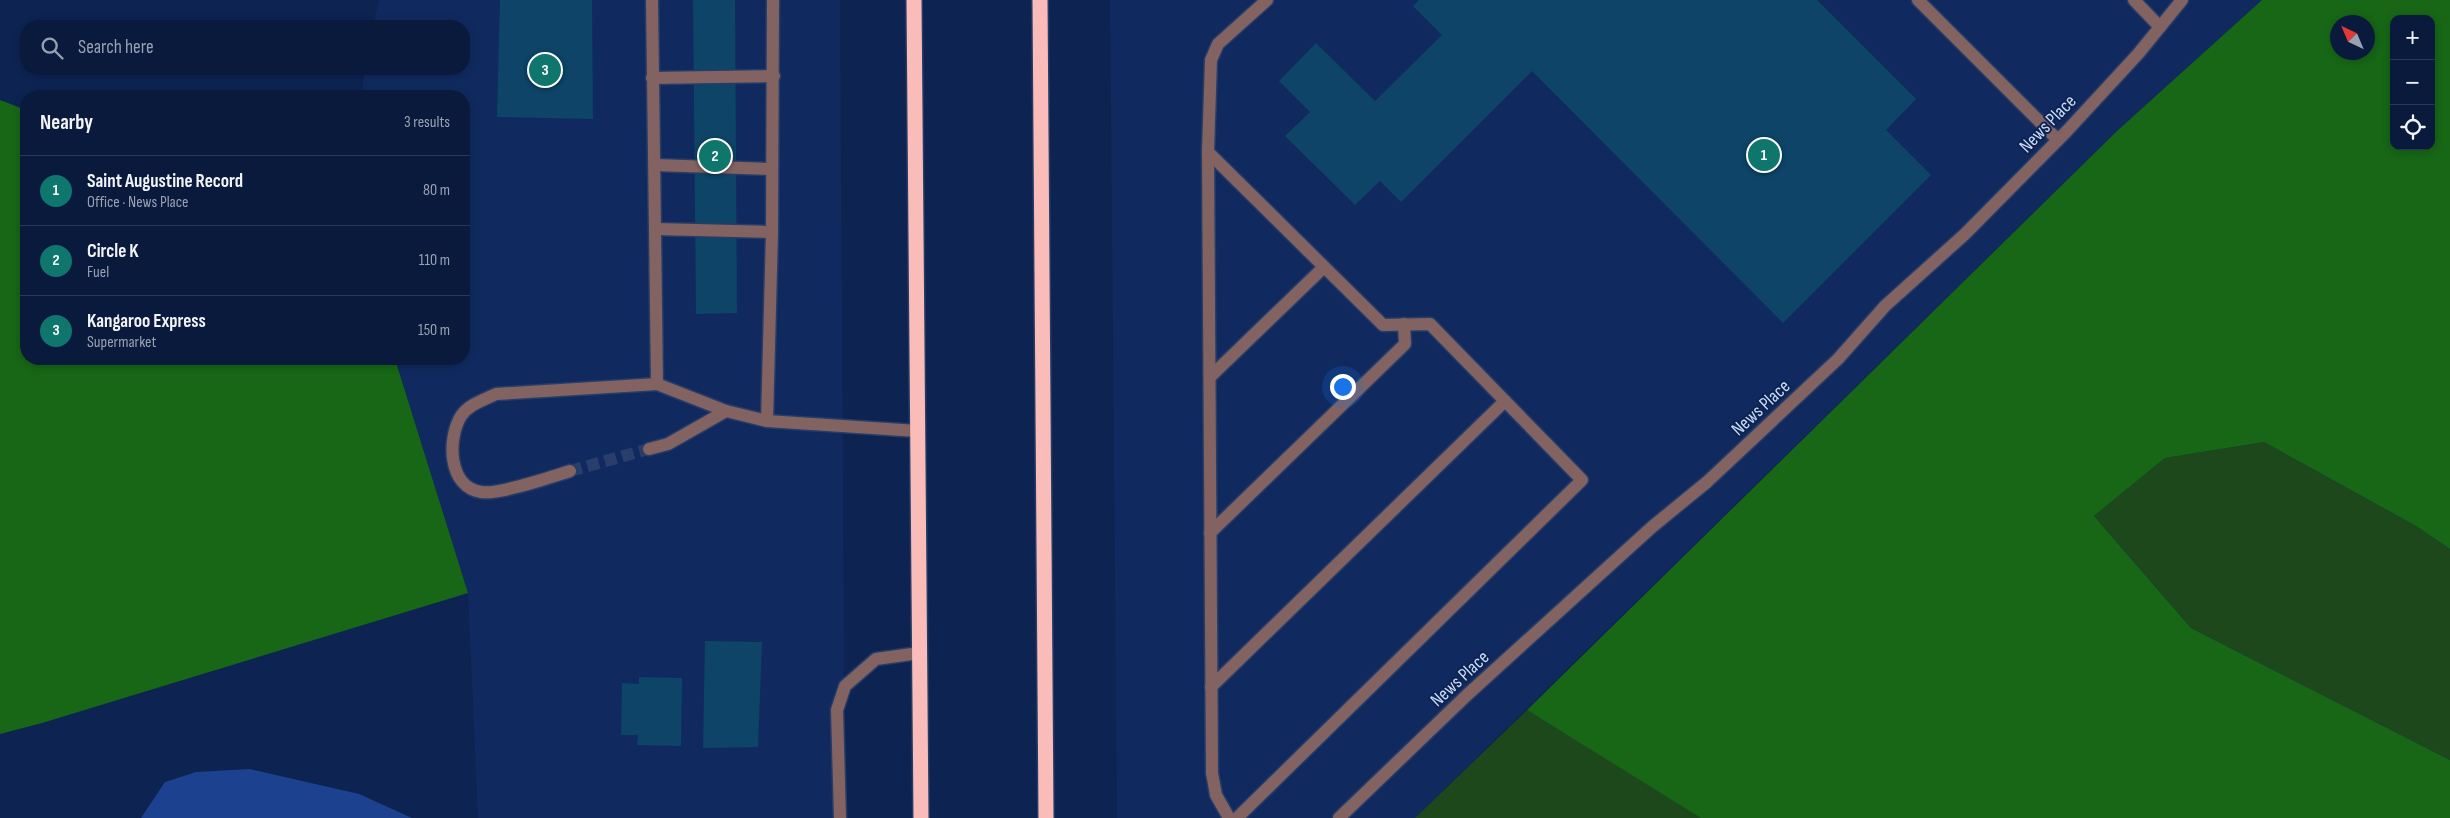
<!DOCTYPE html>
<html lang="en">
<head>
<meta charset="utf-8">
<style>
  body { margin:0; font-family:"Sofia Sans Condensed",sans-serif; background:#132344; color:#f1f3f6 }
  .controls { position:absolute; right:15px; top:15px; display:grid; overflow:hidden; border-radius:10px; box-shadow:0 2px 8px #0003 }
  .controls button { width:45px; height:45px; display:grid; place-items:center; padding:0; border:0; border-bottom:1px solid #2a3857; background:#0a1a3d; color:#f1f3f6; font:25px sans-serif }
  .compass { position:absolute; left:2330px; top:15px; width:45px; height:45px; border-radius:50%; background:#0a1a3d; box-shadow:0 2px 8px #0003; rotate:316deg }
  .you { position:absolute; left:1342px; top:386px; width:18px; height:18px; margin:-12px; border:4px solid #fff; border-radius:50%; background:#1a73e8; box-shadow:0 0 0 8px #1a73e833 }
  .badge { display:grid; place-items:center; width:32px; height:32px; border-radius:50%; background:#0f766e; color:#fff; font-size:16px; font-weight:700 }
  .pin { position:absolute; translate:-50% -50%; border:2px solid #fff; box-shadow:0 1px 5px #0006 }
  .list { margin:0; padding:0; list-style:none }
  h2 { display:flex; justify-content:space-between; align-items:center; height:65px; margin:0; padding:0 20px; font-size:21px }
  h2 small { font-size:16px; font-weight:400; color:#99a1b0 }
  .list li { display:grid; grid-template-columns:32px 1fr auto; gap:15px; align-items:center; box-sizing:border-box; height:70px; padding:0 20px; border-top:1px solid #2a3857 }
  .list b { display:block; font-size:19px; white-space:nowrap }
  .list p { margin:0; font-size:16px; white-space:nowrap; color:#99a1b0 }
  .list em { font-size:16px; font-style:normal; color:#99a1b0 }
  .icon { flex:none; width:28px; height:28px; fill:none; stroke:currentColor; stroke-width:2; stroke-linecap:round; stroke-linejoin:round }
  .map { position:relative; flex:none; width:2450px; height:818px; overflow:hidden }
  .search { position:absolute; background:#0a1a3d; box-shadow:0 2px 8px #0003; left:20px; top:20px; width:450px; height:55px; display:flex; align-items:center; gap:12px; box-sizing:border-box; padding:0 18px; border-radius:20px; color:#99a1b0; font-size:19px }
  .panel { position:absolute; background:#0a1a3d; box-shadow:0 2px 8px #0003; left:20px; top:90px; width:450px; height:275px; border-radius:20px }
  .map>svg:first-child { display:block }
</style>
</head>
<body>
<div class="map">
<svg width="2450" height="818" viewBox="0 0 2450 818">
  <rect width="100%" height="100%" fill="#0d2351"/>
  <!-- built -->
  <g fill="#102a5f">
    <polygon points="379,0 840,0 845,818 478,818 468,593 395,359 464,359 464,96 363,96 363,80 365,69 464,69 464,26 373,26"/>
    <polygon points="1110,0 2262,0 2117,131 1415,818 1117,818"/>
  </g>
  <!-- green -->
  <g fill="#1d481b">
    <polygon points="2264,442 2416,526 2450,549 2450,760 2191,628 2094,516 2165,458"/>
    <polygon points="1527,710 1679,803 1701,818 1415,818"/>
  </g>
  <!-- forest -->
  <g fill="#176716" fill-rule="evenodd">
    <path d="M2262,0H2450V549L2416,526L2264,442L2165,458L2094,516L2191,628L2450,760V818H1701L1527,710L2117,131ZM2394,19H2431V146H2394ZM2338,22H2368V52H2338Z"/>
    <polygon points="0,100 26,110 26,359 395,359 468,593 42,723 0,734"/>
  </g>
  <!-- water -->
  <polygon fill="#1c418f" points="250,769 359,794 412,818 141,818 165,782 196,772"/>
  <!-- building -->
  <g fill="#0d4468">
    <polygon points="500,0 592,0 593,119 497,117"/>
    <polygon points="693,0 735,0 737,313 696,314"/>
    <polygon points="1419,0 1817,0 1916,99 1886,130 1931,175 1783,323 1532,71 1401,202 1380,181 1355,205 1285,136 1310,112 1279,81 1316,43 1375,101 1442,35 1413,6"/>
    <polygon points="705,641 762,642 758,747 703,748"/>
    <polygon points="639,677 682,678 681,746 637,745 638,735 621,735 622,683 639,684"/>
  </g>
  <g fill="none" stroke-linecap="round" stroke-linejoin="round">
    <!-- minor-tunnel -->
    <polyline stroke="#293e6a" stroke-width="12" stroke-dasharray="12 6" stroke-linecap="butt" points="570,471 649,449"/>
    <defs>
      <g id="minor">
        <polyline points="652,0 657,384 726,411 767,421"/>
        <polyline points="773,0 772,232 767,421 917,431"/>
        <polyline points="1918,0 2058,140"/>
        <polyline points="2134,0 2160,27"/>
        <polyline points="652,78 774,76"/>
        <polyline points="1208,152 1383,325 1430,324 1582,480 1237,818"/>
        <polyline points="655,165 772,169"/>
        <polyline points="656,229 772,232"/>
        <polyline points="1210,377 1324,267"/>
        <polyline points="649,449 668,444 726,411"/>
        <path d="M570,471C551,477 499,495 481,492C448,487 447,439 461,416C469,404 484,400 496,394L657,384"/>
        <polyline points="1210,533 1405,344 1404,324"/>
        <polyline points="1211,687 1505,401"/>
        <polyline points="840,818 837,710 845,686 876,659 919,653"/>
        <polyline points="1229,818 1216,795 1212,773 1208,152 1211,60 1218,44 1267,0"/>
        <polyline points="1339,818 1467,695 1652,527 1707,482 1838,359 1885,306 1965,234 2066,132 2138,54 2182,0"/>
      </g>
      <g id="highway">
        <polyline points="914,0 921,818"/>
        <polyline points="1040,0 1046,818"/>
      </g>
    </defs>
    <!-- minor casing -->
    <use href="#minor" stroke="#273d68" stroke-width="15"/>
    <!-- highway casing -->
    <use href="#highway" stroke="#273d68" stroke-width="18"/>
    <!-- minor -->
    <use href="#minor" stroke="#826361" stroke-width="12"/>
    <!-- highway -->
    <use href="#highway" stroke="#fabcb8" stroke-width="15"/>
  </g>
  <g text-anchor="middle" stroke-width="4" stroke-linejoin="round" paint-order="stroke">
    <!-- street labels -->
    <g font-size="19" fill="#c9daf8" stroke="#0d2351">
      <text transform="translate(2047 123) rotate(-46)" y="7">News Place</text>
      <text transform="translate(1760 407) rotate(-43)" y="7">News Place</text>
      <text transform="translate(1459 678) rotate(-43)" y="7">News Place</text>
    </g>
  </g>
</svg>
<div class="controls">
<button>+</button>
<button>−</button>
<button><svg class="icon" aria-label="locate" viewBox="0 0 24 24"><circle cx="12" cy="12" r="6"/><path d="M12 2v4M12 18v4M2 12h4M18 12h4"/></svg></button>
</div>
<svg class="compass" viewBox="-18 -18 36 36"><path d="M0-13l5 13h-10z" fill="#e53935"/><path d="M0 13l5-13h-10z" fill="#99a1b0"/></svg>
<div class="you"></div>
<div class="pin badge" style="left:1764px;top:155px">1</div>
<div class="pin badge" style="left:715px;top:156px">2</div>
<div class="pin badge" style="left:545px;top:70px">3</div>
<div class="search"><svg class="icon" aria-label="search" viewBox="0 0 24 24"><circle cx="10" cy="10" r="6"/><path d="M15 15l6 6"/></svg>Search here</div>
<section class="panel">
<h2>Nearby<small>3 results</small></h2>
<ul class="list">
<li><span class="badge">1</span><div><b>Saint Augustine Record</b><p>Office · News Place</p></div><em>80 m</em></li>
<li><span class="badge">2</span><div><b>Circle K</b><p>Fuel</p></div><em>110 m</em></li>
<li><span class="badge">3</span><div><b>Kangaroo Express</b><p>Supermarket</p></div><em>150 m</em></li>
</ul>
</section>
</div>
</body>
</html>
